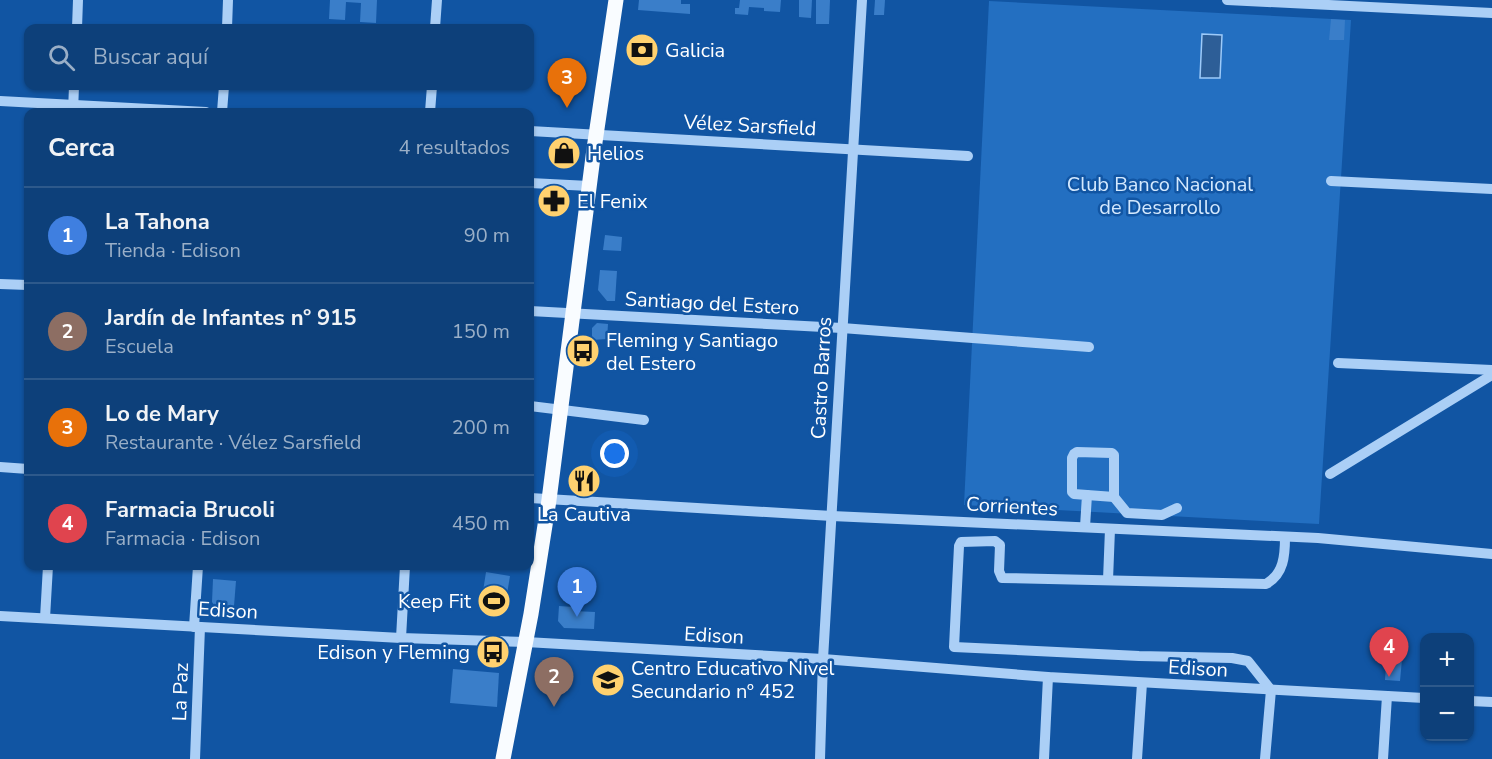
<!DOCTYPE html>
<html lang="es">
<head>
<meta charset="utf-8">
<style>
  body { margin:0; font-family:"Nunito Sans",sans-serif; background:#1b4b81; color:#f1f3f6 }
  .controls { position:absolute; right:18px; bottom:18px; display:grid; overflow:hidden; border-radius:12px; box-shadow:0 2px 4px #0004 }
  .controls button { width:54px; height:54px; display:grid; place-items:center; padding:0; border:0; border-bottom:2px solid #2d598b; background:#0d407a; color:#f1f3f6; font:30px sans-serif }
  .you { position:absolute; left:615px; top:454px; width:21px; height:21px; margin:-15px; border:4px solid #fff; border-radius:50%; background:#1a73e8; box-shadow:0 0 0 9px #1a73e833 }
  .badge { display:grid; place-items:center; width:39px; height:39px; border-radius:50%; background:#ffd16f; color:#fff; font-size:20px; font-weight:700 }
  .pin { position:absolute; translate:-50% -50px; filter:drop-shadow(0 2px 3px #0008) }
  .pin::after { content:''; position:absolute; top:32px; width:21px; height:18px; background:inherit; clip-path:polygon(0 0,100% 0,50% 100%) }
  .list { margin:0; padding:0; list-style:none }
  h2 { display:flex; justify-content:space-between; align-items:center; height:78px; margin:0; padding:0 24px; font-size:26px }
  h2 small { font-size:20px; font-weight:400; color:#9aafc7 }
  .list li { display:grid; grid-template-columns:39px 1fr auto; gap:18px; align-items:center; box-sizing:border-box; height:96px; padding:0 24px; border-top:2px solid #2d598b }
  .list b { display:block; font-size:22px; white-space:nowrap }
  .list p { margin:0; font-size:20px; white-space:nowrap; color:#9aafc7 }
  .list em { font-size:20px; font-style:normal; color:#9aafc7 }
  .icon { flex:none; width:33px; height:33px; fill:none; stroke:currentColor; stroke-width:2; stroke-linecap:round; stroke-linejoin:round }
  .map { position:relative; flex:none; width:1492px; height:759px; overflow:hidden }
  .search { position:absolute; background:#0d407a; box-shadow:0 2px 4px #0004; left:24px; top:24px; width:510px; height:66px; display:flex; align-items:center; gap:15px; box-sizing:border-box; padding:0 21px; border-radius:12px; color:#9aafc7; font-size:22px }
  .panel { position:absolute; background:#0d407a; box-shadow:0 2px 4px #0004; left:24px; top:108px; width:510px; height:462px; border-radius:12px }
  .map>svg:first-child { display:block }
</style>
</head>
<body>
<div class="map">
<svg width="1492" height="759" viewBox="0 0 1492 759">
  <rect width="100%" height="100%" fill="#1155a3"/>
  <!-- green -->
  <polygon fill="#236fc1" points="989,1 1351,20 1319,524 964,505"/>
  <!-- water -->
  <polygon fill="#2d5e97" stroke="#9dcaf9" stroke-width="1.5" points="1202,34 1222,35 1220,78 1200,78"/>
  <!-- building -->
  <g fill="#3a7ec9">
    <polygon points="330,0 377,0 376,23 360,22 361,3 346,2 345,20 329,19"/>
    <polygon points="639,0 681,0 681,4 690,4 690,14 638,10"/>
    <polygon points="740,0 781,0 780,12 764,11 764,8 749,7 748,15 735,14 735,8 739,8"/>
    <polygon points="799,0 812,0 811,18 799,17"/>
    <polygon points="816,0 830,0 829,24 816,24"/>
    <polygon points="875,0 885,0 884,15 874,15"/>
    <polygon points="1331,19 1345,20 1344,40 1329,40"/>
    <polygon points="605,235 622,237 621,251 603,250"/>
    <polygon points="600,270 617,271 615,301 607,301 598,290"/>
    <polygon points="597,323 608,324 607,339 592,340 592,328"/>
    <polygon points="486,572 510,576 505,606 481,604"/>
    <polygon points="213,579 236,581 234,606 214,605 212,602"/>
    <polygon points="559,606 574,607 574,611 595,612 594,629 564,628 558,621"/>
    <polygon points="1388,637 1404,638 1400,681 1385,680"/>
    <polygon points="453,669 499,673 497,707 450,703"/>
  </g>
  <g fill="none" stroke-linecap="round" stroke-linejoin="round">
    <!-- minor -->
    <g stroke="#abcff6" stroke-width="10">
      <polyline points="1227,0 1492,13"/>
      <polyline points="77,28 78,0"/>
      <polyline points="227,28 228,0"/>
      <polyline points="435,28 437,0"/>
      <polyline points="0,101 206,112"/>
      <polyline points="73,112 74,86"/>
      <polyline points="222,112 224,86"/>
      <polyline points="430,112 432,86"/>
      <polyline points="530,131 968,156"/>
      <polyline points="1331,181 1492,189"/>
      <polyline points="530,183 589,186"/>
      <polyline points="0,284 28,285"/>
      <polyline points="530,311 842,328 1089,347"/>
      <polyline points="1338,363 1492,370"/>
      <polyline points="530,406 644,420"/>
      <polyline points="0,467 28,469"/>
      <polyline points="1330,474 1492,375"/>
      <polyline points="1087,495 1114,497"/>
      <polyline points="530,498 832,516 1318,538 1492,554"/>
      <polyline points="1085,527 1087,495 1074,494 1072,492 1072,458 1074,454 1077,452 1112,453 1114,455 1114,497 1127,513 1162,515 1177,508"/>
      <polyline points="1108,580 1110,529"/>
      <polyline points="0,616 401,638 526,642 823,659 1048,677 1424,698"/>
      <polyline points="45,618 48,566"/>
      <polyline points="194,627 198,566"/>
      <polyline points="401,638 405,566"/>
      <polyline points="1470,701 1492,702"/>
      <polyline points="195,759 200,627"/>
      <polyline points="820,759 823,659 862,0"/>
      <polyline points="1044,759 1048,677"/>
      <polyline points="1137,759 1142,683"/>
      <path d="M1265,759L1271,690L1248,661L1232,658L1139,656L954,647L959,546L961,542L995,541L1000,545L999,571L1002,578L1266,584C1284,574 1285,555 1285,537"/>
      <polyline points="1383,759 1387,696"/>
    </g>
    <!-- major -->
    <polyline stroke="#f9fcff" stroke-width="15" points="503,759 531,614 549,500 594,149 616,0"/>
  </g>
  <!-- icons -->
  <defs>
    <symbol id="bank-disc" viewBox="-11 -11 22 22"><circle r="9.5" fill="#ffd16f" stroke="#1155a3"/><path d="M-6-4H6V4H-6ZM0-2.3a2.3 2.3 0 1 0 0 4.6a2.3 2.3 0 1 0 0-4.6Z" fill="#111"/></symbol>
    <symbol id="shop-disc" viewBox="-11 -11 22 22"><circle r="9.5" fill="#ffd16f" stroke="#1155a3"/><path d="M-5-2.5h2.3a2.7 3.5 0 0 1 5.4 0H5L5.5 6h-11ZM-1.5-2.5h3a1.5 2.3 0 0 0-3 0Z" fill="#111"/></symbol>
    <symbol id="pharmacy-disc" viewBox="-11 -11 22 22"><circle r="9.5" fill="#ffd16f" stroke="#1155a3"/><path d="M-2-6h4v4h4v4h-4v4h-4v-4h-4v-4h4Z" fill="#111"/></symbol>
    <symbol id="bus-disc" viewBox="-11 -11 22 22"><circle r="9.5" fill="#ffd16f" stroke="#1155a3"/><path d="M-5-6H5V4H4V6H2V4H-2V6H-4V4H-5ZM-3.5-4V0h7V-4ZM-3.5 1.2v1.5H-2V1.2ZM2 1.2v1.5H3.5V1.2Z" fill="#111"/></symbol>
    <symbol id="restaurant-disc" viewBox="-11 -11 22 22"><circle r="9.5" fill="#ffd16f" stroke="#1155a3"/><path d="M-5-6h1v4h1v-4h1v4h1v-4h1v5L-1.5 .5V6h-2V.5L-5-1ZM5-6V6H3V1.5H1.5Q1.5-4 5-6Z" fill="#111"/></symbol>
    <symbol id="stadium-disc" viewBox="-11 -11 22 22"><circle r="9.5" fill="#ffd16f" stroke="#1155a3"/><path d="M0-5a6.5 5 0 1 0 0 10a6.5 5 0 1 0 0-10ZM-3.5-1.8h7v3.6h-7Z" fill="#111"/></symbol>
    <symbol id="school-disc" viewBox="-11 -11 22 22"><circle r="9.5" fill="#ffd16f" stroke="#1155a3"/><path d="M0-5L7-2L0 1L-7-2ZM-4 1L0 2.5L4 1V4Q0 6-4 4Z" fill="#111"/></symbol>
  </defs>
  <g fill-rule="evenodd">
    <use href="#bank-disc" x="623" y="31" width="38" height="38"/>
    <use href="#shop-disc" x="545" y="134" width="38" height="38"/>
    <use href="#pharmacy-disc" x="535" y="182" width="38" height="38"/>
    <use href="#bus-disc" x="564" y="332" width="38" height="38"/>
    <use href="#restaurant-disc" x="565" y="462" width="38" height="38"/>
    <use href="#stadium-disc" x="475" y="582" width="38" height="38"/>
    <use href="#bus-disc" x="474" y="633" width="38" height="38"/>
    <use href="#school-disc" x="589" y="661" width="38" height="38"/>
  </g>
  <g text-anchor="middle" stroke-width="5" stroke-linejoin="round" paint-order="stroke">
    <!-- poi labels -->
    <g font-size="20" fill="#fff" stroke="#1155a3" text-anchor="start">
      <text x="665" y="57">Galicia</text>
      <text x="587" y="160">Helios</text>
      <text x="577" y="208">El Fenix</text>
      <text x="606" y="347">Fleming y Santiago<tspan x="606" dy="23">del Estero</tspan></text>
      <text x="584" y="521" text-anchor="middle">La Cautiva</text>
      <text x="471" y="608" text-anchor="end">Keep Fit</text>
      <text x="470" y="659" text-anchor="end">Edison y Fleming</text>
      <text x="631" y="675">Centro Educativo Nivel<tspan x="631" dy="23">Secundario nº 452</tspan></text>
    </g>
    <!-- street labels -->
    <g font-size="20" fill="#fff" stroke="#1155a3">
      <text transform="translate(750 125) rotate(3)" y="7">Vélez Sarsfield</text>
      <text transform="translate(712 303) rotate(3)" y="7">Santiago del Estero</text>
      <text transform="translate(821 378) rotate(-87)" y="7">Castro Barros</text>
      <text transform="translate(1012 506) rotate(3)" y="7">Corrientes</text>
      <text transform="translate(228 610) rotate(3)" y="7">Edison</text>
      <text transform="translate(714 635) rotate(3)" y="7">Edison</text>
      <text transform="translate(1198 668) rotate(3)" y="7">Edison</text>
      <text transform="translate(180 692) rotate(-88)" y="7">La Paz</text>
    </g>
    <!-- park labels -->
    <g font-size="20" fill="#d4e9fe" stroke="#1155a3">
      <text x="1160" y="191">Club Banco Nacional<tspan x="1160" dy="23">de Desarrollo</tspan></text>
    </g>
  </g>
</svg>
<div class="controls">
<button>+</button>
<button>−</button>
</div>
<div class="you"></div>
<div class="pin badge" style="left:577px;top:617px;background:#3f7fe0">1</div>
<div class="pin badge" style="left:554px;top:707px;background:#8d6e63">2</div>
<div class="pin badge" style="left:567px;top:108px;background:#e8710a">3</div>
<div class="pin badge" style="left:1389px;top:677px;background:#e0444e">4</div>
<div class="search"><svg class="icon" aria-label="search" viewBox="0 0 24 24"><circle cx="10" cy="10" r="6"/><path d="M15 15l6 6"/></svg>Buscar aquí</div>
<section class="panel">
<h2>Cerca<small>4 resultados</small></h2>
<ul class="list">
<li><span class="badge" style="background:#3f7fe0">1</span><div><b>La Tahona</b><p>Tienda · Edison</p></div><em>90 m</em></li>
<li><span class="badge" style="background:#8d6e63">2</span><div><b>Jardín de Infantes nº 915</b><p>Escuela</p></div><em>150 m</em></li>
<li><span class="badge" style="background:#e8710a">3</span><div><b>Lo de Mary</b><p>Restaurante · Vélez Sarsfield</p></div><em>200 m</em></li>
<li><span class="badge" style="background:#e0444e">4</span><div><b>Farmacia Brucoli</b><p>Farmacia · Edison</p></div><em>450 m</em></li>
</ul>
</section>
</div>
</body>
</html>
